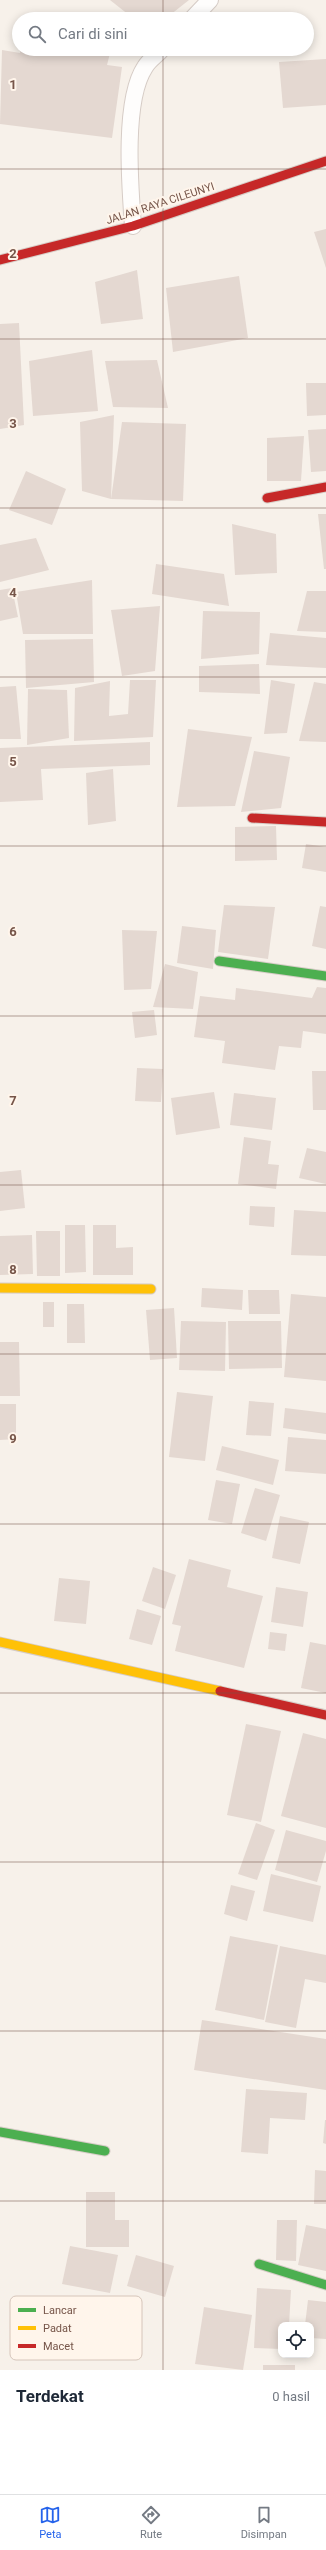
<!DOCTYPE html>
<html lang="id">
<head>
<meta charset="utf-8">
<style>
  body { margin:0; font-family:Roboto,sans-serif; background:#f6f6f7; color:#1f2937 }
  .controls { position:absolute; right:12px; bottom:12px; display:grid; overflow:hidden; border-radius:8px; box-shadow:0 2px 10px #0003 }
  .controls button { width:36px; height:36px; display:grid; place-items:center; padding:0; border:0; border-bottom:1px solid #e0e1e3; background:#fff; color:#1f2937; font:20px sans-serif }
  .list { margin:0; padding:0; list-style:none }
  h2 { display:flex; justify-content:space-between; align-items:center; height:52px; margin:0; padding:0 16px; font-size:17px }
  h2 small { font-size:13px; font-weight:400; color:#747a83 }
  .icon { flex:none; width:22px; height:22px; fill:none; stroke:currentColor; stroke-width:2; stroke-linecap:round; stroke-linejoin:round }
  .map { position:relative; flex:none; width:326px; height:2370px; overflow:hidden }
  .search { position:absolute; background:#fff; box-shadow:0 2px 10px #0003; left:12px; right:12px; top:12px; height:44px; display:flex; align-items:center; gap:10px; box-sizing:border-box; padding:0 14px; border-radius:22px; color:#747a83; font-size:15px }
  .sheet { height:124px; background:#fff }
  nav { display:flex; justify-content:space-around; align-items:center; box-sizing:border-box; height:56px; border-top:1px solid #e0e1e3; background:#fff; font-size:11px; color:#747a83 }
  nav a { display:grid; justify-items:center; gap:2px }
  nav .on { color:#2563eb }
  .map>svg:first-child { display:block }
</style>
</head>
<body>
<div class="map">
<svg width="326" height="2370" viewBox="0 0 326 2370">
  <rect width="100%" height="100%" fill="#f7f1ea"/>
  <!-- building -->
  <g fill="#e4d8d1">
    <polygon points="110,0 189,0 165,19 134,19"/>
    <polygon points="21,49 111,49 107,65 122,67 112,138 0,124 2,50 20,53"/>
    <polygon points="326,59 326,105 283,108 279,62"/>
    <polygon points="326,229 326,268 314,232"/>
    <polygon points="137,270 143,319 101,324 95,282"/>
    <polygon points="239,276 248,338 173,352 166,288"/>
    <polygon points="19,323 24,425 0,429 0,324"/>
    <polygon points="92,350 98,411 33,416 29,361"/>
    <polygon points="157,360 168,408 113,407 105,361"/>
    <polygon points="306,383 326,383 326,415 307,416"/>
    <polygon points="114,415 111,499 82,491 80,422"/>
    <polygon points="122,422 186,424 183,501 111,499"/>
    <polygon points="326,429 326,471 311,472 308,430"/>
    <polygon points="304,436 301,481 267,481 267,438"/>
    <polygon points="26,471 66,489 52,525 9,510"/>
    <polygon points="318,514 326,514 326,569 324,569"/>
    <polygon points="232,524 276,534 277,573 235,575"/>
    <polygon points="36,538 49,570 0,582 0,545"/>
    <polygon points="156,564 224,574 229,606 152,594"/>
    <polygon points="92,580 93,634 23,634 16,592"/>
    <polygon points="12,588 18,617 0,621 0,590"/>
    <polygon points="307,591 326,591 326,632 297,631"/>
    <polygon points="160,606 155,671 122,676 111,610"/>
    <polygon points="203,611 260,612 259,654 201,659"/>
    <polygon points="270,633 326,638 326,668 266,665"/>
    <polygon points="93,639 94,682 26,688 25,640"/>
    <polygon points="259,664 260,694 199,692 199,666"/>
    <polygon points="130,680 156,680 153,737 74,741 75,688 110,681 109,716 128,714"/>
    <polygon points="271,680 295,684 287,733 264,734"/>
    <polygon points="314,682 326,684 326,742 299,741"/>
    <polygon points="16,686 21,739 0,739 0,687"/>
    <polygon points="28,689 67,690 69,738 27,745"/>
    <polygon points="188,729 252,737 235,806 177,807"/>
    <polygon points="150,742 150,765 41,769 43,800 0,802 0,748"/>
    <polygon points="254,751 290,757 281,808 241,812"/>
    <polygon points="113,769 116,821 88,825 86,773"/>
    <polygon points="276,826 277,860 235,861 235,827"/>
    <polygon points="306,844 326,847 326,872 302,868"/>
    <polygon points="224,905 275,907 268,959 218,952"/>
    <polygon points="320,906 326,907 326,949 312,946"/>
    <polygon points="182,926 216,930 213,969 177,963"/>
    <polygon points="122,930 157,931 151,989 124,990"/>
    <polygon points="165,964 198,972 193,1009 153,1007"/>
    <polygon points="317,987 326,988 326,1034 303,1031 301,1048 279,1046 275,1070 222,1063 225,1041 194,1037 200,996 235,1000 236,988 312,998"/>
    <polygon points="154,1010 157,1035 135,1038 132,1012"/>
    <polygon points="137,1068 163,1069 161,1102 135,1101"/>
    <polygon points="312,1071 326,1071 326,1110 313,1110"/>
    <polygon points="214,1092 220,1128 176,1135 171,1098"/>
    <polygon points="234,1093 276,1098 272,1130 230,1125"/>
    <polygon points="244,1137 271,1141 268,1164 279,1165 276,1189 238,1184"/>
    <polygon points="307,1148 326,1152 326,1184 299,1178"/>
    <polygon points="21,1170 25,1208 0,1211 0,1172"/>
    <polygon points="250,1206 275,1207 274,1227 249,1225"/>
    <polygon points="294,1210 326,1212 326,1256 291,1255"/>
    <polygon points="65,1225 85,1225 86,1272 65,1273"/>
    <polygon points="93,1225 116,1225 116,1248 133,1247 133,1275 93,1275"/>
    <polygon points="36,1231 60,1231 60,1276 37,1276"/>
    <polygon points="32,1235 33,1274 0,1275 0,1236"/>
    <polygon points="202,1288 243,1290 242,1310 201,1307"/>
    <polygon points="248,1290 279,1290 280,1314 249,1314"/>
    <polygon points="291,1294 326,1297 326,1381 284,1377"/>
    <rect x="43" y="1302" width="11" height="25"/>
    <polygon points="67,1304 84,1304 85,1343 67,1343"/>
    <polygon points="174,1308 177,1358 150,1360 146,1310"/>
    <polygon points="181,1321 226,1322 225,1371 179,1370"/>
    <polygon points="228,1321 281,1321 282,1368 229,1369"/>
    <polygon points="0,1342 19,1342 20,1396 0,1396"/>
    <polygon points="177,1392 213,1396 205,1461 169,1457"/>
    <polygon points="249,1401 274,1403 271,1436 246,1435"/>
    <polygon points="0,1404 16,1404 16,1439 0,1440"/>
    <polygon points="285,1408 326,1413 326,1434 283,1428"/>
    <polygon points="288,1437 326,1440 326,1474 285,1471"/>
    <polygon points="222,1446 279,1460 273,1485 216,1470"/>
    <polygon points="216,1480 240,1484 232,1524 208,1520"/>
    <polygon points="255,1488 280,1495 266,1541 241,1533"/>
    <polygon points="280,1516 309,1522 300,1564 272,1558"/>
    <polygon points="189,1559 231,1570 227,1587 263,1596 244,1668 175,1651 181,1626 172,1624"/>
    <polygon points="153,1567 176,1575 165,1609 142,1601"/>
    <polygon points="59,1578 90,1581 86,1624 54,1621"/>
    <polygon points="276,1587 308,1592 303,1627 271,1622"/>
    <polygon points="137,1609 161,1616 152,1645 129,1639"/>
    <polygon points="270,1632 287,1634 285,1651 268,1649"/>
    <polygon points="310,1642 326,1645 326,1693 301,1688"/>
    <polygon points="246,1724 281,1731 261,1822 227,1815"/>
    <polygon points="303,1733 326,1739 326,1828 281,1816"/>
    <polygon points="256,1823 275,1830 257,1880 238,1874"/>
    <polygon points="286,1830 326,1841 326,1851 317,1882 275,1870"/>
    <polygon points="271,1874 321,1886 313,1922 263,1911"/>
    <polygon points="231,1885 255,1891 247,1921 224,1914"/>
    <polygon points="230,1936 278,1945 264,2020 215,2010"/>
    <polygon points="280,1946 326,1955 326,1983 305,1979 296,2028 265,2022"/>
    <polygon points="202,2020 326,2039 326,2090 194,2070"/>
    <polygon points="246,2089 307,2093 305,2120 270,2118 268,2154 241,2152"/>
    <polygon points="325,2120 326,2120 326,2144 323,2143"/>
    <polygon points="315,2170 326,2171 326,2204 314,2204"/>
    <polygon points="86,2192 115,2192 115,2220 129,2220 129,2247 86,2247"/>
    <polygon points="277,2220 297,2220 296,2261 276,2260"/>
    <polygon points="306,2225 326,2229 326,2271 298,2265"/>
    <polygon points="70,2246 118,2255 110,2293 62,2284"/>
    <polygon points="136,2255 174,2266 165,2297 127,2286"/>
    <polygon points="257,2288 291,2290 289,2325 281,2325 281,2349 254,2348"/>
    <polygon points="308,2300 326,2302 326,2339 311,2338 311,2325 305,2325"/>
    <polygon points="204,2307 252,2315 243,2370 195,2364"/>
    <rect x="263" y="2365" width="32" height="5"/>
  </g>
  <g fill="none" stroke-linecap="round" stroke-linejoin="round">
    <defs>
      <g id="lane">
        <polyline points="192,19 210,0"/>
        <path d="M133,226C130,186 123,100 145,67C149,60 157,55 162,49"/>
      </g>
      <g id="fast">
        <polyline points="219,961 326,976"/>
        <polyline points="0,2132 105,2151"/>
        <polyline points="259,2264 326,2285"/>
      </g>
      <g id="slow">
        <polyline points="0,1288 151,1289"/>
        <polyline points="0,1642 220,1691"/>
      </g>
      <g id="jam">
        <polyline points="0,260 133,226 326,161"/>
        <polyline points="267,498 326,487"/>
        <polyline points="252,818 326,822"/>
        <polyline points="220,1691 326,1715"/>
      </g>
    </defs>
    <!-- lane casing -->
    <use href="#lane" stroke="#d6ccc6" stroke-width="18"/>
    <!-- fast casing -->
    <use href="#fast" stroke="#d6ccc6" stroke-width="11"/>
    <!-- slow casing -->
    <use href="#slow" stroke="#d6ccc6" stroke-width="11"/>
    <!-- jam casing -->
    <use href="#jam" stroke="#d6ccc6" stroke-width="11"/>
    <!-- lane -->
    <use href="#lane" stroke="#fefdfc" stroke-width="16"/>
    <!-- fast -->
    <use href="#fast" stroke="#4caf50" stroke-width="9"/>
    <!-- slow -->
    <use href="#slow" stroke="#ffc107" stroke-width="9"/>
    <!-- jam -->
    <use href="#jam" stroke="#c62828" stroke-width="9"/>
  </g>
  <!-- grid -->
  <path fill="none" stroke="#765549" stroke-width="1" stroke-opacity="0.55" d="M163,0V19M163,49V2370M0,169H326M0,339H326M0,508H326M0,677H326M0,846H326M0,1016H326M0,1185H326M0,1354H326M0,1524H326M0,1693H326M0,1862H326M0,2031H326M0,2201H326"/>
  <g text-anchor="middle" stroke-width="4" stroke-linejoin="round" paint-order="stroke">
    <!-- street labels -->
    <g font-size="11" fill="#765549" stroke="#fff5eb">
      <text transform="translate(160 203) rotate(-18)" y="4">JALAN RAYA CILEUNYI</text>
    </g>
  </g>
  <!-- legend -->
  <rect x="10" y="2296" width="132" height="64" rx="6" fill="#fff5eb" stroke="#d6c5ba" stroke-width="1"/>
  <rect x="18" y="2308" width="18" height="4" fill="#4caf50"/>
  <rect x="18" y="2326" width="18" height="4" fill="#ffc107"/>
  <rect x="18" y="2344" width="18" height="4" fill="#c62828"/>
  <g font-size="11" fill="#765549">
    <text x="43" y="2314">Lancar</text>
    <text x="43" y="2332">Padat</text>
    <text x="43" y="2350">Macet</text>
  </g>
  <g font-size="13" text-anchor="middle" font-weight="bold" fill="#765549" stroke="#fff5eb" stroke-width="4" stroke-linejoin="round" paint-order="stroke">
    <text x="13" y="89">1</text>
    <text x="13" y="258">2</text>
    <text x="13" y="428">3</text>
    <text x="13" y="597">4</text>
    <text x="13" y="766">5</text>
    <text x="13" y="936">6</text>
    <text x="13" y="1105">7</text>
    <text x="13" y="1274">8</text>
    <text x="13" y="1443">9</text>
  </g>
</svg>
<div class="controls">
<button><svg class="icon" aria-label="locate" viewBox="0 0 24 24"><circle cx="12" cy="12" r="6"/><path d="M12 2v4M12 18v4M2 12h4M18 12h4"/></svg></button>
</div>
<div class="search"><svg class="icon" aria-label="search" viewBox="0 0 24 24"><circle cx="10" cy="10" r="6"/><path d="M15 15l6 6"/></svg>Cari di sini</div>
</div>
<section class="sheet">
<h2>Terdekat<small>0 hasil</small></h2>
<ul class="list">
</ul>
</section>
<nav>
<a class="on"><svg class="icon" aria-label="map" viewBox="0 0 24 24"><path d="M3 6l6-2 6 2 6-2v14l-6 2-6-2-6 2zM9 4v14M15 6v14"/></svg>Peta</a>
<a><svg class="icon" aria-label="directions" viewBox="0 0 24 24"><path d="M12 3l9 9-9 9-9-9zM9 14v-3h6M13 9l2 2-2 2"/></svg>Rute</a>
<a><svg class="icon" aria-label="saved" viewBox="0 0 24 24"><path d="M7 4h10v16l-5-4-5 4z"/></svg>Disimpan</a>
</nav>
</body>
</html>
